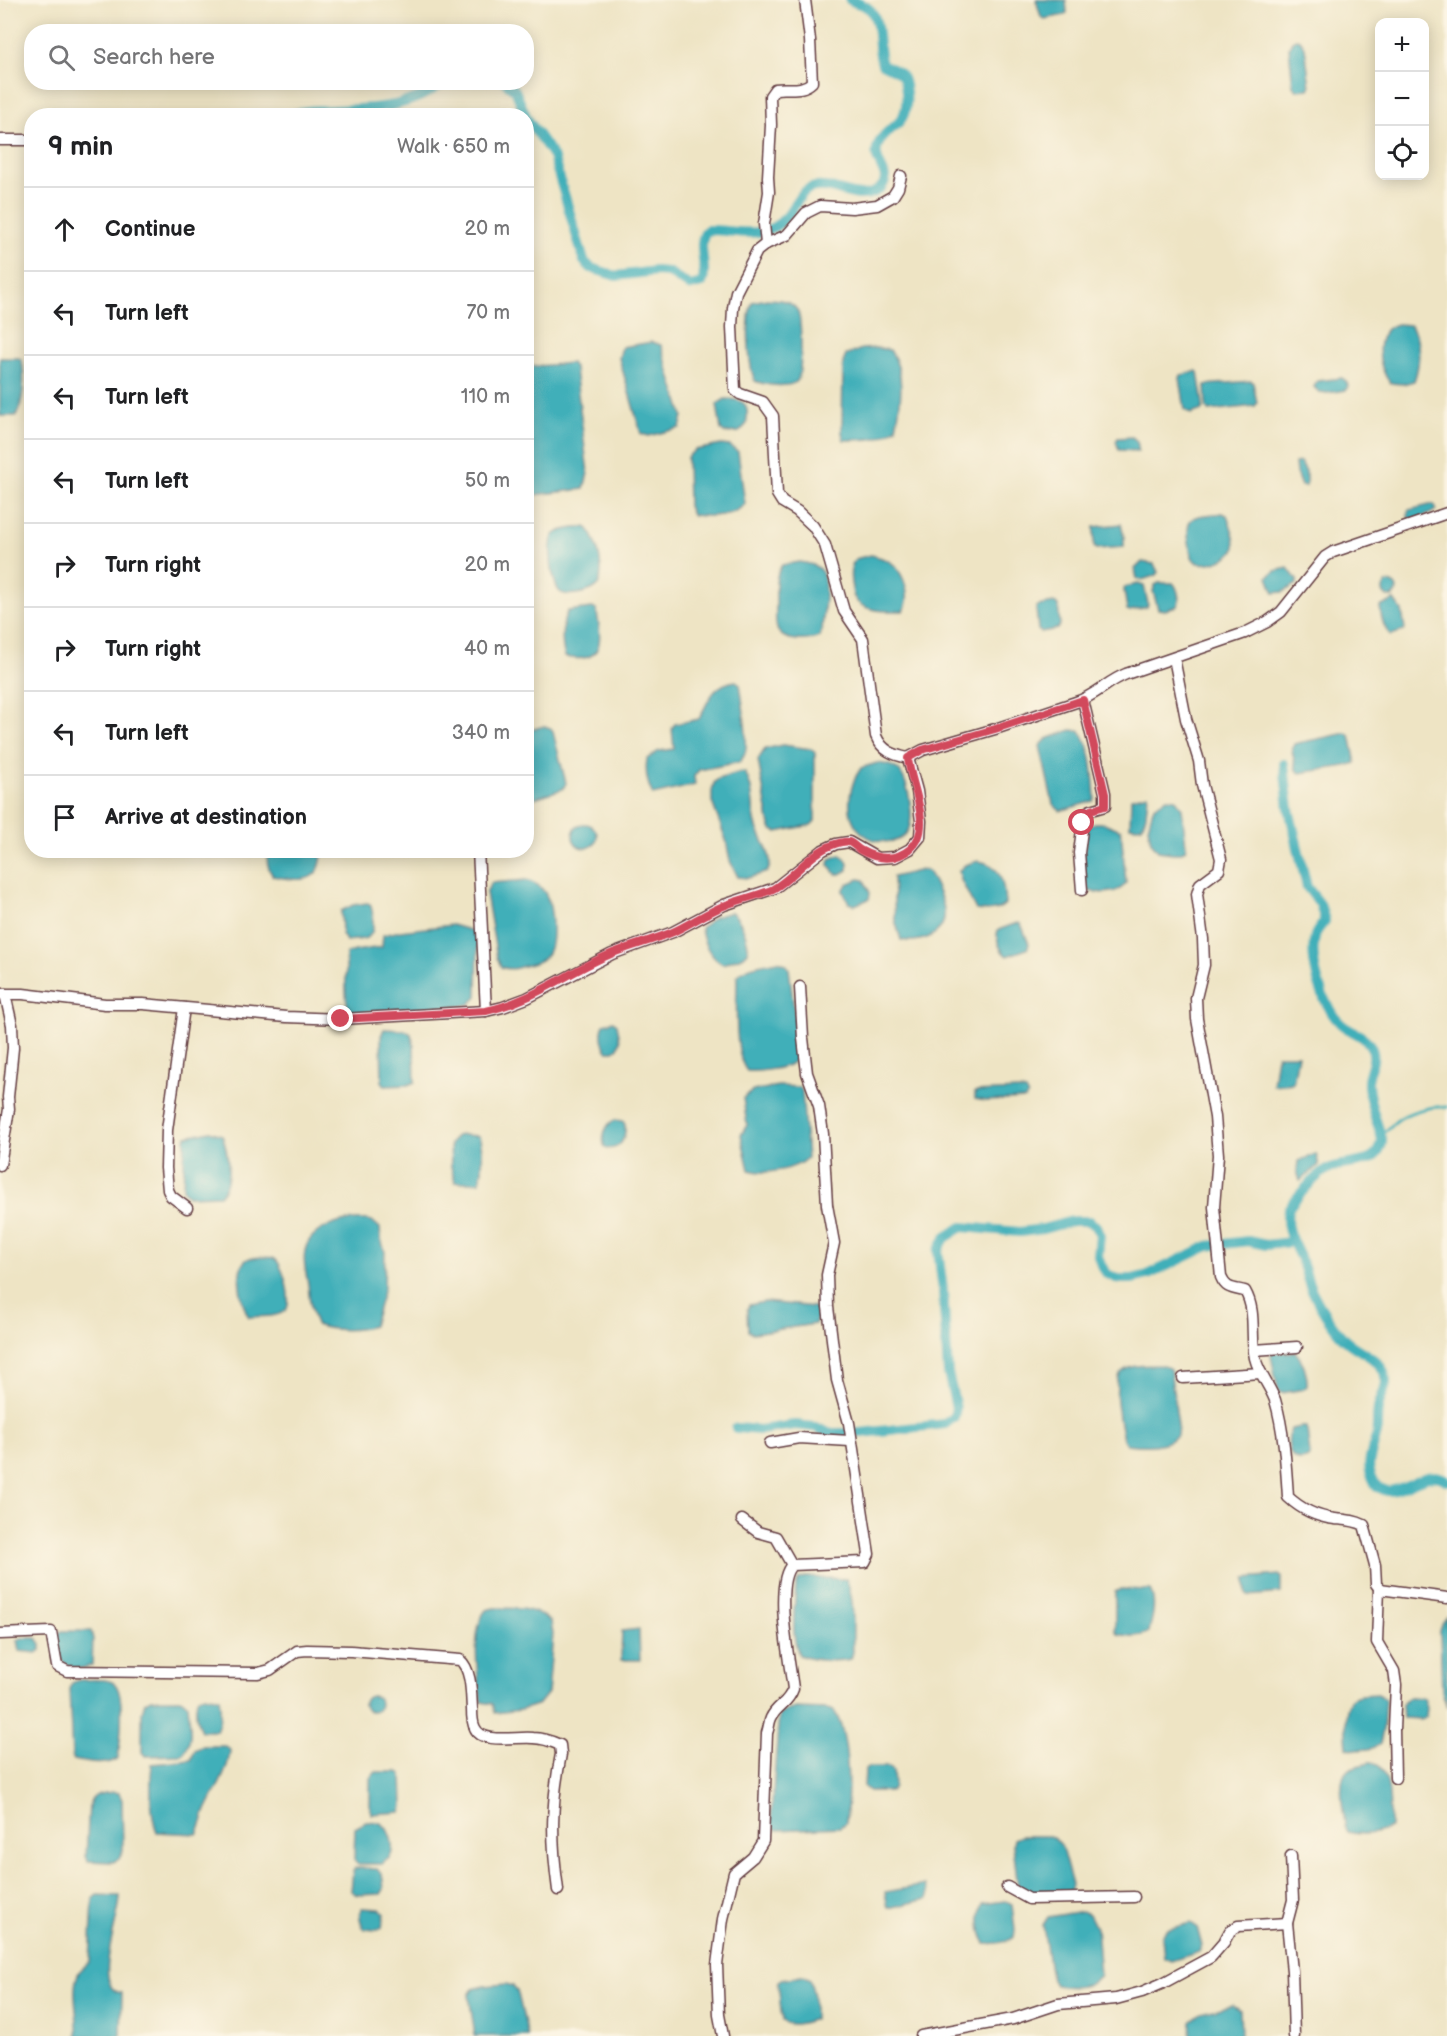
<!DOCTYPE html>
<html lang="en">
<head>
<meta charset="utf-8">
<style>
  body { margin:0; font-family:"Balsamiq Sans",sans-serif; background:#f2f2f2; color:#202124 }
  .controls { position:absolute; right:18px; top:18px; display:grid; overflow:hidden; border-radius:12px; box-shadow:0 3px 15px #0003 }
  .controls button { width:54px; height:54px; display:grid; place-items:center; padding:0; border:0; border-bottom:2px solid #e0e0e0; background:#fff; color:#202124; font:30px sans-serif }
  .stop { position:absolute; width:18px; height:18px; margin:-14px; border:4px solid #d1495b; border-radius:50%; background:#fff }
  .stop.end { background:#d1495b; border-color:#fff; box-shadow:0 2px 6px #0008 }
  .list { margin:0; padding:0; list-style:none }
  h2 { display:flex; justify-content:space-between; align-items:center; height:78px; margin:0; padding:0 24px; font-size:26px }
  h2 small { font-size:20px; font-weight:400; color:#757577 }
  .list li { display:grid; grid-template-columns:39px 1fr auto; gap:18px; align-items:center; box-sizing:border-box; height:84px; padding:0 24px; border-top:2px solid #e0e0e0 }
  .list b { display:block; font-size:22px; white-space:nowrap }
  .list em { font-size:20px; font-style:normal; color:#757577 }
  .icon { flex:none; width:33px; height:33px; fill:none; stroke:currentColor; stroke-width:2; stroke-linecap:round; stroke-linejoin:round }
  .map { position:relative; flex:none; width:1447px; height:2036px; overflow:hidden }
  .search { position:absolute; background:#fff; box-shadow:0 3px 15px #0003; left:24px; top:24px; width:510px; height:66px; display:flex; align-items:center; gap:15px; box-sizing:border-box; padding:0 21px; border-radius:24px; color:#757577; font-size:22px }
  .panel { position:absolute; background:#fff; box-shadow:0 3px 15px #0003; left:24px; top:108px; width:510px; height:750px; border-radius:24px }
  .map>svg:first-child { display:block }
</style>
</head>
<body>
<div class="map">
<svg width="1447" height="2036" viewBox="0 0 1447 2036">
  <rect width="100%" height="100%" fill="#fcf5e5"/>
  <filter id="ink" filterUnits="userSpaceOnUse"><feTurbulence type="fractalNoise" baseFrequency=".0167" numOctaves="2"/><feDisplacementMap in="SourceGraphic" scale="12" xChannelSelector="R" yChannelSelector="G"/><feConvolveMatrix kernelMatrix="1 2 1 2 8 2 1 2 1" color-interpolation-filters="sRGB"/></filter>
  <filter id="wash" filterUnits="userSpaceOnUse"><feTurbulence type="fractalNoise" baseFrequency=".008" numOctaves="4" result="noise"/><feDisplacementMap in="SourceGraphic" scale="24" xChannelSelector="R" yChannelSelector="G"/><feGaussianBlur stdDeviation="1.35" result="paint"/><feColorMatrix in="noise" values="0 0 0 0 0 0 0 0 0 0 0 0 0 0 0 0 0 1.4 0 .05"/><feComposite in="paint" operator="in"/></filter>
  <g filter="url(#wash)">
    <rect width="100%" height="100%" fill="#eee4c4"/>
    <!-- water -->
    <g fill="#3fafb9" stroke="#446772" stroke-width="1.5">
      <polygon points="1036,0 1066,0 1067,13 1065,15 1044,19 1041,17"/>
      <polygon points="1296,39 1300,40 1305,47 1310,87 1309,89 1296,90 1293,86 1289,47 1292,41"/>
      <path d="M767,299C778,300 790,299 797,310C802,318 803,377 796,382C787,388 764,385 755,381C748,365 746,319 752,302Z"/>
      <path d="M1397,324L1410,325C1422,340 1420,364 1414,381L1403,384L1390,383C1377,366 1372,331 1397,324Z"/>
      <polygon points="652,342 661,345 683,416 680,428 649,436 641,434 619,358 622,347"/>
      <path d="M876,348L890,350C906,373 901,402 896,428C879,441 864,440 844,440L842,433L843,363L846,355L862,349Z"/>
      <path d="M0,358H19L22,361C25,377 24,402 16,416H0Z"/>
      <polygon points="571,363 575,369 588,473 584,489 527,496 527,367"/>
      <polygon points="1196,371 1198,372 1203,404 1202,410 1191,414 1185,410 1180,378 1181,375"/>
      <polygon points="1342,378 1346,381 1348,386 1346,390 1328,393 1319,392 1314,387 1317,381"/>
      <polygon points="1251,381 1253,383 1257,403 1255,406 1209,411 1206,408 1205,385"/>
      <path d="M725,399C746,399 750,405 746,425L739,432L724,433L721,430L717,404Z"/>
      <path d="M1132,437C1137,440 1139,445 1138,451L1119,450L1116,441L1118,438Z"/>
      <path d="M721,445L730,446L738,452L745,504C733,517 709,517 692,515L688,506L687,457L695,450Z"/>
      <polygon points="1300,462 1306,472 1306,486 1301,486 1296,473 1295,463"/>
      <path d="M1433,504L1436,507V510C1428,516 1420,518 1410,519L1408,517L1409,510Z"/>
      <path d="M1222,513L1227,515C1230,524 1236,538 1235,547C1234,559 1202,568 1195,561C1190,557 1190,548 1189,543C1184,512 1196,517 1222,513Z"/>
      <polygon points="1121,524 1124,537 1124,547 1097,549 1094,547 1094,527"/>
      <path d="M586,527C597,538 600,555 601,570C601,574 600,580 599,584C594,592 568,598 560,592C552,585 546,541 555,534C562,528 577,528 586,527Z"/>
      <path d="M871,555C879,557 888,559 894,565C904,575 913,599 903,611C889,611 861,613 854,597C852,593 852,587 851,583C850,574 850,567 855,559Z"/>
      <path d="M799,562C806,563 816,564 821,571C829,581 823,624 820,637C812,640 806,641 797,640C771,638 776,623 776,602C776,589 774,577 782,565Z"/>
      <polygon points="1142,562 1154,564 1158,572 1157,575 1142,580 1137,579 1135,569"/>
      <polygon points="1288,568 1297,580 1297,584 1283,592 1274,593 1268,577 1275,571"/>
      <path d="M1159,583H1173C1178,588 1180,599 1178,606L1165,610L1158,609L1153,591L1155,585Z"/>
      <circle cx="1390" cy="590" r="7"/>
      <polygon points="1138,584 1144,586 1148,604 1147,607 1130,611 1127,610 1124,590 1125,587"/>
      <path d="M1394,600L1402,611L1405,629L1404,631L1391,635C1384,630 1381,616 1380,607Z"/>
      <polygon points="1054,603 1058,605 1060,625 1057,629 1041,632 1038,630 1036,608 1038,606"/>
      <path d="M591,608L596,609C603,640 604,665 565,657C561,644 561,622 568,611Z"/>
      <path d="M736,681L740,684C742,698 749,742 745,753C744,757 742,758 740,762L699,770L694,776L695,785L653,795C647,784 645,772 647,759L659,751L674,749L672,728L675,724L699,719C709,700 713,684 736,681Z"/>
      <polygon points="544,726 550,728 553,732 566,783 563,789 535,798 527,797 527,731"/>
      <path d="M1071,730L1080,731C1093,748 1093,775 1095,797L1094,801L1060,811L1053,804L1040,746L1047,739Z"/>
      <polygon points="1346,733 1350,735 1356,763 1346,766 1300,773 1296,770 1292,750 1294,744"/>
      <polygon points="783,745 811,749 815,753 815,821 811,825 777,832 772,830 770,826 758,760 765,749"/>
      <path d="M877,763C898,765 903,771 908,791C910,802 913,818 909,828C902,847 874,844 861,832C843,815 849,785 861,768Z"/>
      <path d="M741,772L745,773C755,789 751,807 756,824C759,838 777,858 767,872L748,878L738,877L730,861L726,840L712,802V791L714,783L718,779Z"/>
      <polygon points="1148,794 1146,815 1142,826 1137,827 1130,826 1131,798"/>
      <polygon points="1167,798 1176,799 1182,808 1186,846 1185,850 1180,853 1173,853 1158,851 1151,842 1148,827 1152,812 1154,807"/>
      <path d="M1095,823H1104L1121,830L1126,883C1120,894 1100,894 1089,891C1082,876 1083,842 1089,826Z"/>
      <circle cx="585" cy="836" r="12"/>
      <path d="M267,851H322C322,884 300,882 273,876C267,868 267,861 267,851Z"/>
      <path d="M840,855C847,858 849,864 848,870L841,874H836L829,865L830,859Z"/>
      <path d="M978,861C1001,864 1004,883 1005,904C998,912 986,911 976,910L961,880L959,871L965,865Z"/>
      <path d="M922,870L928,871C939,892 958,923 929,937C920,941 910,942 901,940L895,920L893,877Z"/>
      <polygon points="859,879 864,880 870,893 869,899 855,905 849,903 843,891 847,884"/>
      <path d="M526,880C534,882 541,886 545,893C553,906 556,946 545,957C539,963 531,964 524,966C514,969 510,970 501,967L497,958L486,893L491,883Z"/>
      <path d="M367,903L370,904C373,910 373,916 373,923C374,942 361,939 346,941L342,934L341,911L353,905Z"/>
      <path d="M731,912C741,918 749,941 748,952L744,956L723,964C711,959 702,941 701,928L714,917Z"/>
      <path d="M1017,923L1021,924L1029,944L1027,949L1007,956C1000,951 995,938 998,930Z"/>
      <path d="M452,925L476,932L478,936L477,997L470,1004L461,1006L350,1013C343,997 347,972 346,954L355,951L382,947L383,935L400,931Z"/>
      <path d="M778,961L786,964L789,969L799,1050C798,1056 796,1061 792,1063C781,1069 759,1072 747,1071C733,1055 737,999 737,977C744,965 765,964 778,961Z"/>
      <path d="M613,1021L617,1024L620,1041L618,1048L614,1051H607C602,1044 600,1032 604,1024Z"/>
      <polygon points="384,1029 405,1030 411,1034 414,1046 415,1082 408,1085 386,1086 382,1082 381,1036"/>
      <polygon points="1277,1055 1298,1055 1293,1083 1273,1085"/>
      <path d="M778,1086L799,1087L802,1091L807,1158C795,1170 765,1175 749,1170L741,1135L747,1125L743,1098L753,1091Z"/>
      <polygon points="1020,1090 1026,1091 1028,1095 1025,1099 986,1101 975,1099 975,1092"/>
      <path d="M615,1120L623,1121L625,1125C626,1139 620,1151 605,1148C601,1138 605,1124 615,1120Z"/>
      <path d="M210,1131L222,1135C228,1151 233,1182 220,1195L188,1196L183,1189L185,1138L187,1136Z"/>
      <path d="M463,1135L479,1136C483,1148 484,1171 479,1182H455L451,1167L450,1144L456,1136Z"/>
      <polygon points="1316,1154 1319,1165 1300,1181 1297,1171 1298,1161"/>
      <path d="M367,1220L372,1221L380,1228L381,1239L385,1252L384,1288L373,1326C357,1331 333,1331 316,1325C311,1312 309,1298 308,1284C306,1273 302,1258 306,1247C314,1225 347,1219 367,1220Z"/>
      <path d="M250,1258C257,1258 267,1256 273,1258C283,1261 293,1302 286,1310C278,1318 260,1316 249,1317C241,1305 232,1264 250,1258Z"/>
      <polygon points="765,1302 815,1307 817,1319 815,1324 753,1333 748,1331 747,1310 749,1305"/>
      <path d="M1295,1352C1303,1359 1308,1376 1307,1386L1304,1389L1282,1393L1278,1390L1271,1356L1272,1353Z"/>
      <path d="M1164,1365L1170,1369L1178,1425L1177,1435C1166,1447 1141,1446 1126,1444L1123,1439C1120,1425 1110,1380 1123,1371C1133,1363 1152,1366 1164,1365Z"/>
      <path d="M1302,1427H1306L1307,1430L1310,1454L1308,1458C1289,1467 1285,1443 1291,1429Z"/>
      <polygon points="1279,1575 1281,1576 1281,1593 1248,1596 1246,1594 1246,1578"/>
      <path d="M805,1577L846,1579C856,1600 852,1629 853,1652L851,1659C836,1662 813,1661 799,1655C790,1634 795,1607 796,1585L799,1579Z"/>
      <path d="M1121,1589L1150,1590C1157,1602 1152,1619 1149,1632C1140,1638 1128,1636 1118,1634L1115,1630V1592Z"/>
      <path d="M494,1608C515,1608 536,1607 551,1622L553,1634L548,1693L539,1704L521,1710L495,1713L493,1704L481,1702C478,1679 470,1629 486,1610Z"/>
      <polygon points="1447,1617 1447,1707 1442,1691 1440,1631 1443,1622"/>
      <polygon points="639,1629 640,1660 621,1660 622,1631"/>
      <path d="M62,1631H91L93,1639L92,1665C67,1676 52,1656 58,1633Z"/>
      <polygon points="22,1638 37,1638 41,1644 41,1650 37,1653 19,1651 17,1640"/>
      <path d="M79,1680C89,1680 103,1678 112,1682C127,1688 120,1744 118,1758C107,1767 88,1763 74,1760L72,1756L69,1689L72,1683Z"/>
      <path d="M1378,1694L1385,1700L1383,1730L1380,1744C1372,1751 1355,1751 1347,1747C1346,1737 1343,1701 1354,1697C1360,1694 1371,1695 1378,1694Z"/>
      <circle cx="372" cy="1704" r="8"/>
      <path d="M205,1696L219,1697C221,1708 221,1721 216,1731H201C196,1722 194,1706 198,1697Z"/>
      <polygon points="1409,1697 1424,1698 1427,1708 1426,1716 1422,1719 1403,1718 1402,1704 1406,1699"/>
      <path d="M151,1699H181L188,1705C189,1722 195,1742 182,1755L145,1756L142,1752V1712L145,1702Z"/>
      <path d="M796,1708L827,1709L834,1711C850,1734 849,1794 846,1822L840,1827L778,1830L772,1827L771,1819L779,1715L786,1711Z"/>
      <path d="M203,1746H225L229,1748L230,1751C228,1772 216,1789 207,1808C203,1816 202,1826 197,1834L157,1832C150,1815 150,1782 152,1764L191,1760L195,1750Z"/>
      <path d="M1370,1763C1392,1762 1390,1811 1390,1827C1380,1835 1360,1835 1348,1832L1345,1826C1344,1812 1336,1780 1348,1770C1353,1766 1363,1765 1370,1763Z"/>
      <polygon points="869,1767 889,1767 893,1771 894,1787 891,1791 869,1791 864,1787 865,1770"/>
      <polygon points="376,1772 398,1772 402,1774 403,1807 401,1812 372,1814 370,1806 370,1778"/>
      <path d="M114,1792L119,1793L122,1800L123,1850L119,1859L113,1862L88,1861L86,1856L89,1805C93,1793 102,1793 114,1792Z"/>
      <path d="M366,1822C370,1822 373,1821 377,1822C389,1824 396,1846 390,1857C389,1858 383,1863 382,1864H357L354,1860L355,1828Z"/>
      <polygon points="1021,1836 1049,1836 1055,1838 1061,1845 1072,1885 1069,1894 1029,1896 1018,1889 1013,1844 1014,1839"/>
      <polygon points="355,1868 377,1869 382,1873 384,1889 381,1894 357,1895 351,1891 353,1871"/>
      <polygon points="925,1885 928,1892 928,1899 888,1908 885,1892"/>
      <path d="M98,1895L120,1896C121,1916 90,1990 122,1993L121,2036H77C79,2017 70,1988 79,1972C82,1968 87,1965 90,1961L93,1899Z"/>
      <path d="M1005,1901L1012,1905L1015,1930L1014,1937C1006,1943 995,1944 986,1943C979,1933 978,1914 983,1904Z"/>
      <path d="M362,1908L380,1909L384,1913L382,1928L377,1930L364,1929C360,1922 358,1915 362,1908Z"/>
      <path d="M1082,1911L1089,1914L1096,1928L1100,1975C1089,1989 1072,1988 1055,1985L1051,1978L1043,1925L1048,1917Z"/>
      <polygon points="1191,1923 1197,1927 1202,1946 1199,1952 1171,1961 1164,1958 1162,1936 1166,1930"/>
      <path d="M802,1976L810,1980L814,1996V2019C805,2023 790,2027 782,2021L778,1982L781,1979Z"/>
      <polygon points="506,1984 513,1986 517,1990 528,2036 475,2036 469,1995 473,1989 484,1986"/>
      <polygon points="1232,2005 1240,2010 1241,2036 1190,2036 1191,2021 1201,2013"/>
    </g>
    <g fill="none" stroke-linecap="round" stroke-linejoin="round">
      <!-- stream -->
      <path stroke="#3fafb9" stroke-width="3" d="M1381,1135C1386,1131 1390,1127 1395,1122C1408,1111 1431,1106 1447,1107"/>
      <!-- canal -->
      <g stroke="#3fafb9" stroke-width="10">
        <polyline points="505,82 515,90 526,116"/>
        <path d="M289,116C303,110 317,110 331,110C375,108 407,110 444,82"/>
        <path d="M526,117L553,156L584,261L591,268L616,276L656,271L668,272L690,286L702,283C709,267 695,244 707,230C743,230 770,244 793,208C797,201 803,190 811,188C832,181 858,205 878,190C896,176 873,165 877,149C883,123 910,132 906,92C904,71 899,73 882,64C876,48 882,18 868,8C863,4 855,3 850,0"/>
        <path d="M1284,764L1289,809L1307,887L1320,904L1325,921C1321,926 1316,931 1315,936C1309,961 1322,1005 1340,1023C1350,1033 1366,1034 1372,1049C1377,1061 1367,1072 1368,1085C1369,1103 1377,1122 1382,1139C1381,1168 1349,1160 1328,1169C1318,1173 1309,1185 1301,1193C1297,1198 1289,1205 1288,1211C1284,1227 1293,1242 1299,1255C1305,1267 1307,1281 1313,1293C1321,1309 1332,1326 1344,1339C1355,1350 1375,1356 1383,1370C1390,1384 1383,1391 1379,1404C1376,1414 1378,1426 1376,1436C1371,1461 1363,1462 1377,1487C1380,1488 1383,1490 1387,1491C1406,1492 1429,1466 1447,1481"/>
        <polyline points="736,1428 760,1430 795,1425 815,1427 830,1433 861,1433 945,1424 954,1417 956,1408 948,1373 943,1290 938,1251 945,1238 962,1227 1020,1232 1043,1229 1072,1221 1089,1221 1096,1226 1100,1235 1098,1256 1101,1265 1107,1274 1118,1279 1132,1279 1148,1275 1208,1246 1248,1241 1266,1245 1291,1242"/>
      </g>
    </g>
  </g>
  <g filter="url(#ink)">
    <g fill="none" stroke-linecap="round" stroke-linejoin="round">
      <defs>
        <g id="minor">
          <polyline points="0,140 32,140"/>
          <path d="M901,176L898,188L893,196L877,205L852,208L820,206L806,213L787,235L766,244L757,251L736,292L733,308L732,327L735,390L740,394L763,402L773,416L777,494L782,502L797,511L813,526L825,545L844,611L863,639L876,736C882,751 894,755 908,758"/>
          <path d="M766,244L764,224L769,192L768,177L771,125L770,96L775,89C788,87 802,92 812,82L810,40L805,0"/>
          <path d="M1174,658L1186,719L1199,761L1202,785L1221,859L1219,870L1200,884L1197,894L1203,939L1204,965L1196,998L1197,1019L1215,1117L1218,1155L1214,1207L1221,1277C1226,1289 1232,1288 1245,1291C1257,1312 1250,1335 1255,1358C1259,1374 1270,1386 1275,1400C1284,1430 1286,1465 1288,1497C1302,1510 1317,1517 1335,1519C1346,1520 1354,1520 1364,1525L1375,1565L1376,1584L1380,1589L1447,1598"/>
          <polyline points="478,850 486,1011"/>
          <polyline points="1082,890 1079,853 1084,814 1091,810 1105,806 1105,793 1083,700"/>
          <path d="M0,994H23L105,1004H143L286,1017L341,1019L486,1011L503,1007L527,998L612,954L673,932L724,905L775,888L823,850L836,844L849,842L877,858L895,857L910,849L920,837L921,821L917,791L908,758L923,750L995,729L1076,702C1095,696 1108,681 1126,674L1245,633L1267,622L1281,612L1325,557L1333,552L1447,513"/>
          <polyline points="184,1008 167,1130 166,1168 168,1190 171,1196 187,1208"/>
          <polyline points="0,1165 9,1109 8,1097 13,1048 12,1025 5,994"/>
          <polyline points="1254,1350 1297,1347"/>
          <polyline points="1183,1378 1261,1373"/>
          <polyline points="770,1443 799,1438 850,1441"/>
          <polyline points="742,1520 758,1532 776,1537 792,1565"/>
          <polyline points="1379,1588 1377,1642 1394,1671 1396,1685 1394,1729 1395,1778"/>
          <path d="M0,1634L51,1632L57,1666L67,1671L258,1673L270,1670L297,1651L307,1650L351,1651L460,1660C472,1670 471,1695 472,1709C472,1715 472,1723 475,1728C482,1745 518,1736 533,1738C543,1738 551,1741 560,1745L561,1754C551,1805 551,1839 558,1890"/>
          <polyline points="1291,1856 1293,1900 1287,1923 1292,1971 1294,2036"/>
          <polyline points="1007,1887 1029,1899 1134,1897"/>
          <path d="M723,2036L719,2015L717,1965L723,1919L734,1873L753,1857L763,1841L767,1733C769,1728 769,1722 771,1718C777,1705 788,1704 793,1689C790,1664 773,1582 792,1565L865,1562L869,1554L849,1423L837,1380L828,1307L827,1275L834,1243L827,1205L823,1134L819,1106L807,1073L803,1038L800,987"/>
          <polyline points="921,2036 1013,2019 1058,2004 1116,1999 1142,1992 1163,1983 1211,1957 1224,1942 1230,1931 1238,1926 1287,1923"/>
        </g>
      </defs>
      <!-- minor casing -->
      <use href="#minor" stroke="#633d42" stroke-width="13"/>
      <!-- minor -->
      <use href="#minor" stroke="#fff" stroke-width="10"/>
    </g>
  </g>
  <g fill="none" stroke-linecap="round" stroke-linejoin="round" filter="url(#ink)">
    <!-- route -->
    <path stroke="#d1495b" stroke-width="8" d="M341,1019L486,1011C533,1001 569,971 613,953C633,945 654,940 673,932C691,924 707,912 726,905C741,899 758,896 773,889C794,878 810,852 835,844C838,843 846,841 849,842C852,843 857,848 860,850C876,859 895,862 910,849C935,829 910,784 908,758L922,750L995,729L1083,700L1105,794V806L1091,810L1084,814L1082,823"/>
  </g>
</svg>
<div class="controls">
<button>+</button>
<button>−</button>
<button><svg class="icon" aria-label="locate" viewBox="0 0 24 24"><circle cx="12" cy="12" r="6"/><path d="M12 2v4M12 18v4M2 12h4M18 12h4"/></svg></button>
</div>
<div class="stop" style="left:1082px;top:823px"></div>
<div class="stop end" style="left:341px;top:1019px"></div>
<div class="search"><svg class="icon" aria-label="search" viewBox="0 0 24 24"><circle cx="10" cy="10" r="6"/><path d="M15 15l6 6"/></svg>Search here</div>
<section class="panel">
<h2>9 min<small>Walk · 650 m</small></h2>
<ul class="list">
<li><svg class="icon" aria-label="ahead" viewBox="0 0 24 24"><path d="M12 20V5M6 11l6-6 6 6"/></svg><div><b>Continue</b></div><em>20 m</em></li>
<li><svg class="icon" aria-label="left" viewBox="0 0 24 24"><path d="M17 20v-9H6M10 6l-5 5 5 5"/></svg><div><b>Turn left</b></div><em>70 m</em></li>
<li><svg class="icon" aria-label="left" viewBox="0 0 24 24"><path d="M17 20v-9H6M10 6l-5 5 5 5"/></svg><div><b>Turn left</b></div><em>110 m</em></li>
<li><svg class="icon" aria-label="left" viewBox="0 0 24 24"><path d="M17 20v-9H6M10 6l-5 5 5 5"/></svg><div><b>Turn left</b></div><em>50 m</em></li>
<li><svg class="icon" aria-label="right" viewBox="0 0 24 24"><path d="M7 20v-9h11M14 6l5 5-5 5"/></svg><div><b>Turn right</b></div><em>20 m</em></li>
<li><svg class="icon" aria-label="right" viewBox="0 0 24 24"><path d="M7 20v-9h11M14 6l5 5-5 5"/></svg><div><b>Turn right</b></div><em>40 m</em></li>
<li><svg class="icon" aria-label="left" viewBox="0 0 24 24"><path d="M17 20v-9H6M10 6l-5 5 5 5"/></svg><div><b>Turn left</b></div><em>340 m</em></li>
<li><svg class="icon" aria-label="arrive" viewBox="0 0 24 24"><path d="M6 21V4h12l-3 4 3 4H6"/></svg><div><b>Arrive at destination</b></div></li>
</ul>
</section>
</div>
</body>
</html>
